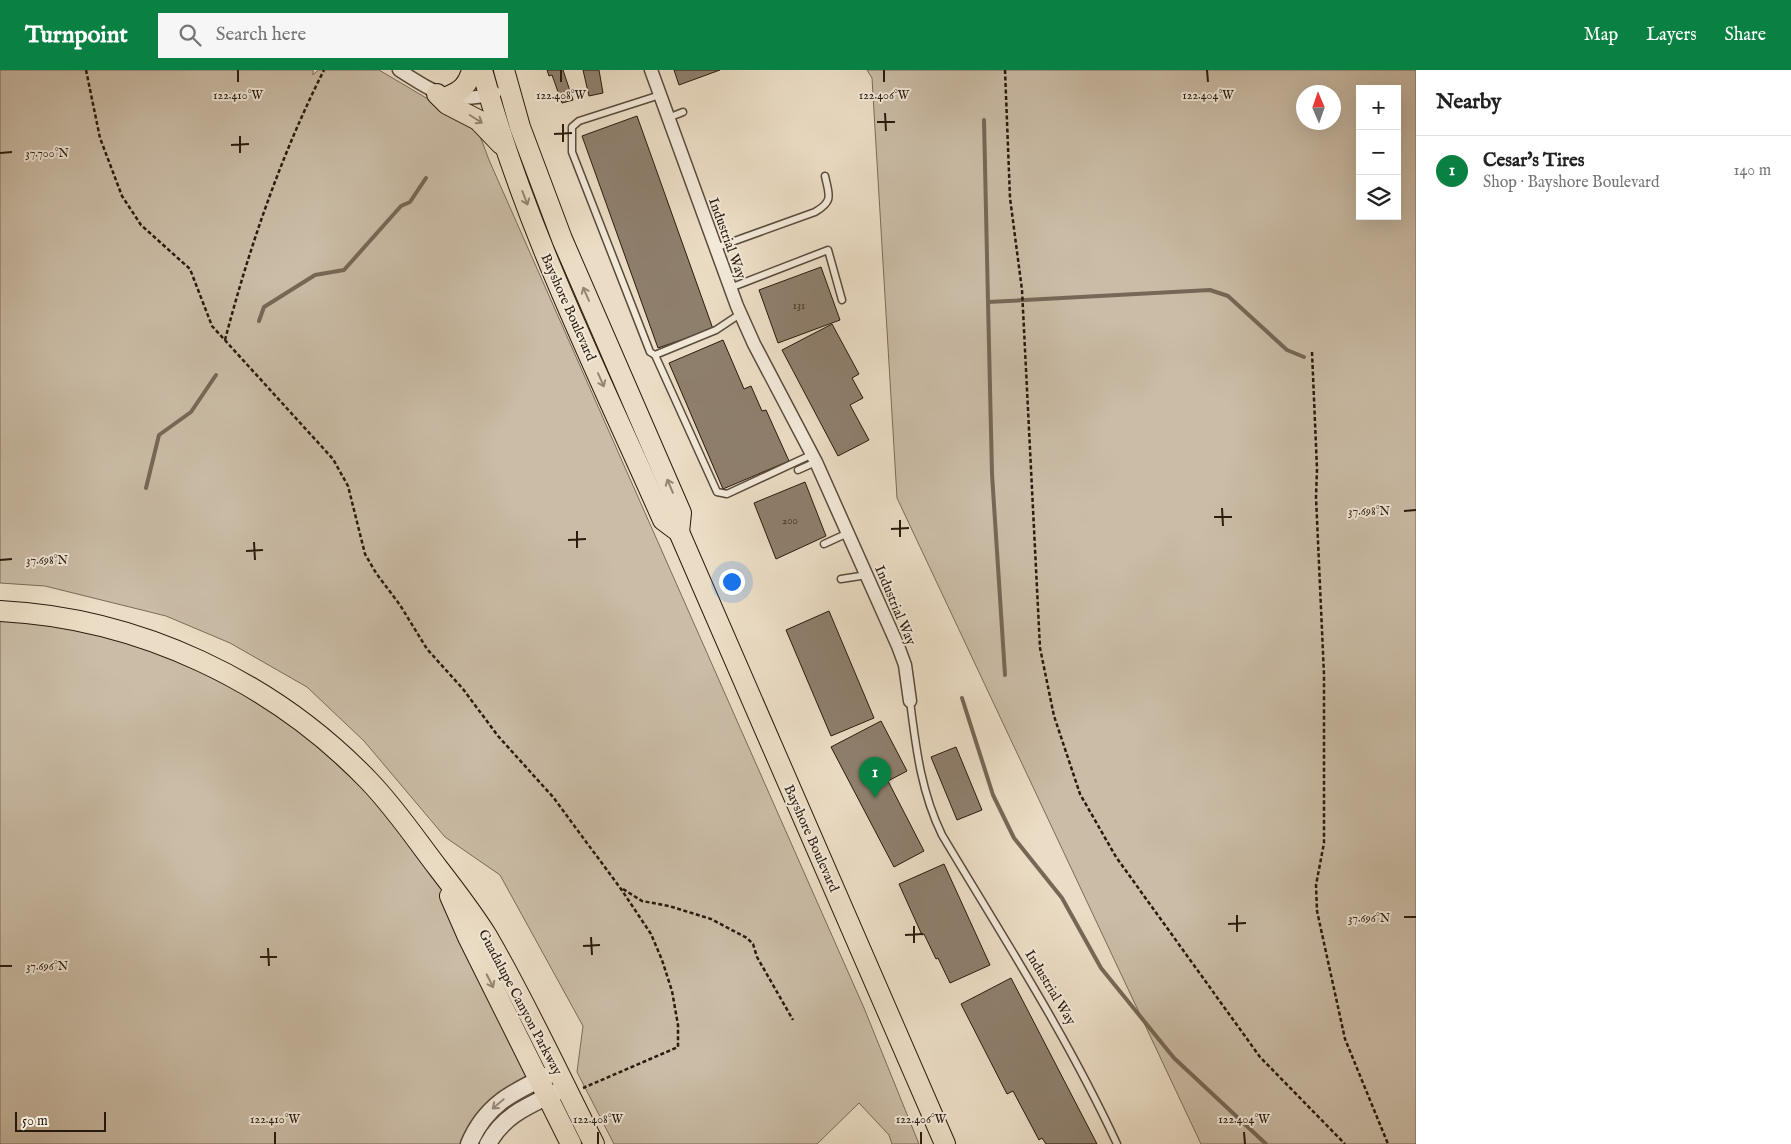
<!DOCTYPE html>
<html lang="en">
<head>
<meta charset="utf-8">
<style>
  body { margin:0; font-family:"IM FELL English",serif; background:#f6f6f6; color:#222 }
  .controls { position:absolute; right:15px; top:15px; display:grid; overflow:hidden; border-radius:0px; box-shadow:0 5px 20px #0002 }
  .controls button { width:45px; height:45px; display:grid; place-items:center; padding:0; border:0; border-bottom:1px solid #e0e0e0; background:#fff; color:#222; font:25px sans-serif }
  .compass { position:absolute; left:1296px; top:15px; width:45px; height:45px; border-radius:50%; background:#fff; box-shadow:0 5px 20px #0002; rotate:358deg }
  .scale { position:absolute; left:15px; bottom:12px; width:91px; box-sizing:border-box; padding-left:5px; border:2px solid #291a0d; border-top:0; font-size:14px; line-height:18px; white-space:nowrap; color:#291a0d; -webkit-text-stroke:4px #f2e9d9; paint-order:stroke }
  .you { position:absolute; left:731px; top:511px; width:18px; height:18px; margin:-12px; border:4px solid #fff; border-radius:50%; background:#1a73e8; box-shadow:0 0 0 8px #1a73e833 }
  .badge { display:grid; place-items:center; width:32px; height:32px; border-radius:50%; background:#0b8043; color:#fff; font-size:16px; font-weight:700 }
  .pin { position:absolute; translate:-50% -41px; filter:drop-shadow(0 1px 2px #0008) }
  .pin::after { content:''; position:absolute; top:26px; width:18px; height:15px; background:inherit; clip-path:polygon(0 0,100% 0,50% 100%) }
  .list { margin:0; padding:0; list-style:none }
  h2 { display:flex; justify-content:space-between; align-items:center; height:65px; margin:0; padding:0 20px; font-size:21px }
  h2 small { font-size:16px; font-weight:400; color:#767676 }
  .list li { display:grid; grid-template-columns:32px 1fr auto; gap:15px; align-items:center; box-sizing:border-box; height:70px; padding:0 20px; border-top:1px solid #e0e0e0 }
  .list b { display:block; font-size:19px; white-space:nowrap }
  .list p { margin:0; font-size:16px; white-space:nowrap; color:#767676 }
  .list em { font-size:16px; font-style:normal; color:#767676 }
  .icon { flex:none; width:28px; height:28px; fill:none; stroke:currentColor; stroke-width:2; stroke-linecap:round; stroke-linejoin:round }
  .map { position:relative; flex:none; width:1416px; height:1074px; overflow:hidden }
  header { display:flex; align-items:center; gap:30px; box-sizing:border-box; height:70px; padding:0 25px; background:#0b8043; color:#fff }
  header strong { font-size:24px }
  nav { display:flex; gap:28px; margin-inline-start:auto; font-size:18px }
  .search { width:350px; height:45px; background:#f6f6f6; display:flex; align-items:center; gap:12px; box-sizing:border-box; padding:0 18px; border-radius:0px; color:#767676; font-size:19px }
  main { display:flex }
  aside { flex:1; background:#fff }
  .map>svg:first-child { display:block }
</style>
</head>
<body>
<header>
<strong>Turnpoint</strong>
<div class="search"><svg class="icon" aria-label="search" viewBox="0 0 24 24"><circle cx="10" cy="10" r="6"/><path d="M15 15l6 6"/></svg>Search here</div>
<nav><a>Map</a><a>Layers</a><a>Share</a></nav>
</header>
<main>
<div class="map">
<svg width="1416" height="1074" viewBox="0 0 1416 1074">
  <rect width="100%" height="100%" fill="#ebddc5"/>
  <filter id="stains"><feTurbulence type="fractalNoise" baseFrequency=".004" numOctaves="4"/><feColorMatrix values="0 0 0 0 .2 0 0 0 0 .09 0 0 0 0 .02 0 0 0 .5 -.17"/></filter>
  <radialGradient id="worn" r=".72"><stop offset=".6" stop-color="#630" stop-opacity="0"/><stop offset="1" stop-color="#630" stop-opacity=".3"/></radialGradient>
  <!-- green -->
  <g fill="#cabca6" stroke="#7a6b5a" fill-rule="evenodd">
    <polygon points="0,0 313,0 313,5 318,0 379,0 477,58 489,90 864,938 919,1074 892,1074 889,1065 859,1033 817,1074 614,1074 577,1002 583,956 500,805 445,767 364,671 307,617 230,573 166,546 45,516 0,513"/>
    <path d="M867,0H1416V1074H1201L897,428L872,8ZM1360,19H1397V146H1360ZM1304,22H1334V52H1304Z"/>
    <polygon points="0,541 86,553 263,625 422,775 540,1010 511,1024 469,1074 0,1074"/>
  </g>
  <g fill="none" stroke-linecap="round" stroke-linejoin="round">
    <!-- stream -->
    <g stroke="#766756" stroke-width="4">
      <polyline points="984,50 988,232 1210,220 1228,226 1287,280 1304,287"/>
      <polyline points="988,232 992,404 1005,605"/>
      <polyline points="259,251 264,237 315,205 344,200 401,136 410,132 426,108"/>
      <polyline points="146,418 159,365 191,342 216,305"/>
      <polyline points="962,628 993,725 1014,768 1062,828 1101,898 1174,988 1266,1074"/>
    </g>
  </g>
  <!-- building -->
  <g fill="#8e7f6d" stroke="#291a0d">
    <polygon points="547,0 563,0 573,30 562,33 552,5 549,6"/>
    <polygon points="583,0 599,0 603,23 589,26"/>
    <polygon points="674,0 720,0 679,15"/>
    <polygon points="637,46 713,259 658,278 582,66"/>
    <polygon points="821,197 840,250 778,273 759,220"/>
    <polygon points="832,254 859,304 852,308 863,328 850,335 869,370 838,386 782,280"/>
    <polygon points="723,270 744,319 751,316 762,341 766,340 789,391 723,419 669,293"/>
    <polygon points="805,412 826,466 776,489 754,433"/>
    <polygon points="829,541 874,648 831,666 786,560"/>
    <polygon points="881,651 907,701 888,711 924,781 894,797 831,677"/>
    <polygon points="956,677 982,740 957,750 931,687"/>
    <polygon points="944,794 990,895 950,913 938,888 936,889 924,864 922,865 899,814"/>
    <polygon points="1011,908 1097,1074 1046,1074 1042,1068 1039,1070 1013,1021 1007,1024 961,934"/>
  </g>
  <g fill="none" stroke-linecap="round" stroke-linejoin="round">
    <defs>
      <g id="service">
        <polyline points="660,25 579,51 572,57 572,82 650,282 655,285 716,260 740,244"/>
        <polyline points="668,48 683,42"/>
        <path d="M715,178L815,142C834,131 829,125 825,106"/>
        <polyline points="730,218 828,180 842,230"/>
        <polyline points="655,285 717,422 727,424 813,384"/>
        <polyline points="798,400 816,392"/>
        <polyline points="824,474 848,463"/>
        <polyline points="841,509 867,505"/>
        <path d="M910,631C916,678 921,722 942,765C1003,867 1067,966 1117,1074"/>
      </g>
      <g id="minor">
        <path d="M399,0C434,22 452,36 495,23"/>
        <polyline points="651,0 737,236 754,274 816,392 898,576 905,595 910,631"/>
      </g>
      <g id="tertiary">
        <path d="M469,1074C487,1031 518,1020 557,1001"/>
        <path d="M488,1074C504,1044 530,1035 559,1021"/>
      </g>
      <g id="primary">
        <path d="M482,0C524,156 598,303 663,450L679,462L945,1074"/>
        <polyline points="504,0 520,57 562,169 681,443 679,462"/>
        <polyline points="437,24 447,34 478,50 501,74"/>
        <path d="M447,27C462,21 468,15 472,0"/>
        <path d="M0,541C139,548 273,611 369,711C395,738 415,768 438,798C455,820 472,842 487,866C526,933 559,1005 594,1074"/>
        <polyline points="450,826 468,867 571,1074"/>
      </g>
    </defs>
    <!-- service casing -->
    <use href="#service" stroke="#5a4b3b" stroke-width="9"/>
    <!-- minor casing -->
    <use href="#minor" stroke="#5a4b3b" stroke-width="15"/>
    <!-- tertiary casing -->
    <use href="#tertiary" stroke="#5a4b3b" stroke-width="19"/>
    <!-- primary casing -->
    <use href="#primary" stroke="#291a0d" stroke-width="22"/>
    <!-- path -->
    <g stroke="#291a0d" stroke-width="2.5" stroke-dasharray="4 2.5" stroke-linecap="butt">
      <polyline points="86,0 100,68 122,126 141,155 190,199 212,256 333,389 348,416 365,484 376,503 400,535 427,579 463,619 498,666 553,727 621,819 651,864 662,890 672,921 678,955 678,977 583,1018"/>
      <polyline points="1005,0 1010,128 1022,220 1040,578 1054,646 1080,724 1116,787 1260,987 1345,1074"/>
      <path d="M225,270C249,178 281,85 324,0"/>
      <polyline points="1312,282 1317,399 1316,427 1324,605 1324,773 1316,815 1317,841 1345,969 1388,1074"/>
      <polyline points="623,819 642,831 669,836 711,849 747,868 753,874 757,887 793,950"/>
    </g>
    <!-- service -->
    <use href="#service" stroke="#f2e9d9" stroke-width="6"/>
    <!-- minor -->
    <use href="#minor" stroke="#f2e9d9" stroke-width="12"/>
    <!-- tertiary -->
    <use href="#tertiary" stroke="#f2e9d9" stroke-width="16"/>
    <!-- primary -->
    <use href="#primary" stroke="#ebddc5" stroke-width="20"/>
  </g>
  <!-- one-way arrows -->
  <defs><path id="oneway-shaft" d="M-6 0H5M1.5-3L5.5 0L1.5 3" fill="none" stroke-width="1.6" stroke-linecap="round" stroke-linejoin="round" transform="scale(1.25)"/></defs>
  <g stroke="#948572">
    <use href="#oneway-shaft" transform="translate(476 49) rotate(32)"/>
    <use href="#oneway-shaft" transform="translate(525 128) rotate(69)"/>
    <use href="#oneway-shaft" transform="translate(586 224) rotate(-114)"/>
    <use href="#oneway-shaft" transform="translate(601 310) rotate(66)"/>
    <use href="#oneway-shaft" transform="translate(670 416) rotate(-113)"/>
    <use href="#oneway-shaft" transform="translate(490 911) rotate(63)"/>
  </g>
  <use stroke="#988c7d" href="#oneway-shaft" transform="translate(498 1034) rotate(140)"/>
  <!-- ticks -->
  <path fill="none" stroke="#291a0d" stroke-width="2" d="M238,0V12M561,0V12M884,0V12M1207,0L1208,12M885,43L886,61M877,52H895M563,54V72M554,64L572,63M240,66V83M231,75L249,74M0,83L12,82M1222,438L1223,456M1404,441L1416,440M1214,447H1232M900,450V467M891,459L909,458M577,461V478M568,470L586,469M254,472L255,490M246,481L263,480M0,490L12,489M1237,845V862M1404,847H1416M1228,854L1246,853M914,856V873M905,865L923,864M591,867L592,885M583,876L600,875M268,878L269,896M260,887H277M0,896H12M275,1062V1074M598,1062V1074M921,1062V1074M1244,1062L1245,1074"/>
  <g text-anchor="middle" stroke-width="4" stroke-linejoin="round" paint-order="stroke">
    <!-- number labels -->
    <g font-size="11" fill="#423325">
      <text x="799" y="239">131</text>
      <text x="790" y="454">200</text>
    </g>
    <!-- street labels -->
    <g font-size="14" fill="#291a0d" stroke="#f2e9d9">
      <text transform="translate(728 168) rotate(70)" y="5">Industrial Way</text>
      <text transform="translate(569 237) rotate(66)" y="5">Bayshore Boulevard</text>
      <text transform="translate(896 535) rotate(67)" y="5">Industrial Way</text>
      <text transform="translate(812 768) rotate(66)" y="5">Bayshore Boulevard</text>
      <text transform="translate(1051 917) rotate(59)" y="5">Industrial Way</text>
      <text transform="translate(521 932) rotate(62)" y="5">Guadalupe Canyon Parkway</text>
    </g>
  </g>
  <g font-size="12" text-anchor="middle" fill="#291a0d" stroke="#f2e9d9" stroke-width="4" stroke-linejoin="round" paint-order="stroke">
    <text x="238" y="29">122.410°W</text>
    <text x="561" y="29">122.408°W</text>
    <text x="884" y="29">122.406°W</text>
    <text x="1208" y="29">122.404°W</text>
    <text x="47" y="87">37.700°N</text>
    <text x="1369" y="445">37.698°N</text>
    <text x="47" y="494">37.698°N</text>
    <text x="1369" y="852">37.696°N</text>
    <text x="47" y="900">37.696°N</text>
    <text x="275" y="1053">122.410°W</text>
    <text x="598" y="1053">122.408°W</text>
    <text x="921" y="1053">122.406°W</text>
    <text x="1244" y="1053">122.404°W</text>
  </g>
  <rect width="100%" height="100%" filter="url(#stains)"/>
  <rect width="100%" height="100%" fill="url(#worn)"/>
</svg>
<div class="controls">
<button>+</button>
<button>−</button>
<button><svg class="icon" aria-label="layers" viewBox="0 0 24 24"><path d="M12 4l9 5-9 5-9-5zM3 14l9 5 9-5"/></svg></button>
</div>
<svg class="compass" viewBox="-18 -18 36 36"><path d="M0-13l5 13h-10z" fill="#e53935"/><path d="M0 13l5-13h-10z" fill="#767676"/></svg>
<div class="scale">50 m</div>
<div class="you"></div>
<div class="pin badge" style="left:875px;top:728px">1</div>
</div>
<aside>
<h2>Nearby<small></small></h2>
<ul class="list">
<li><span class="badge">1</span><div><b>Cesar's Tires</b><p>Shop · Bayshore Boulevard</p></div><em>140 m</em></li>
</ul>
</aside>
</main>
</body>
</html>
